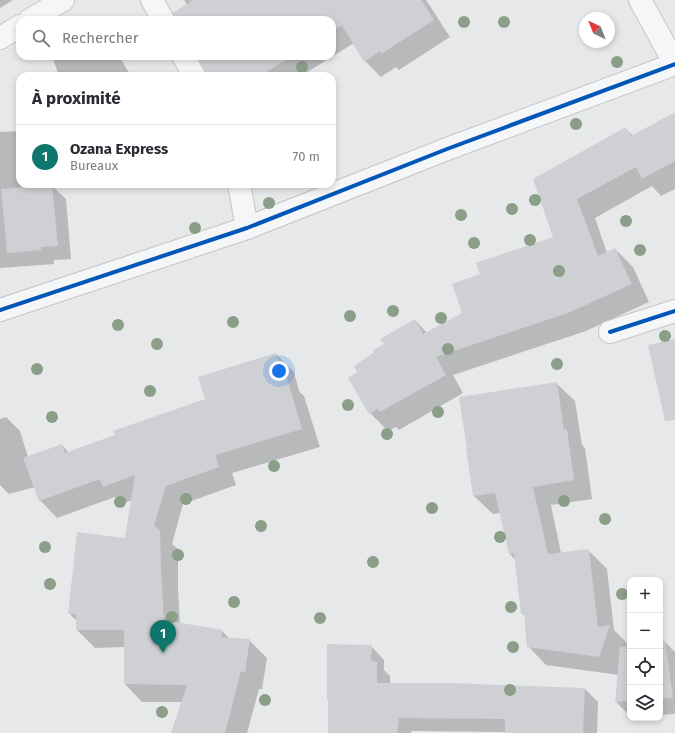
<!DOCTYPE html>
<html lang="fr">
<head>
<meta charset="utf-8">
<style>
  body { margin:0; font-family:"Fira Sans",sans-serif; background:#f7f7f7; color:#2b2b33 }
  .controls { position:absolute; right:12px; bottom:12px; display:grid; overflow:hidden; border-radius:8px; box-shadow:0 2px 6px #0003 }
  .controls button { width:36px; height:36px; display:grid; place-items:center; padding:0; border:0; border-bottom:1px solid #e1e1e2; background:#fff; color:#2b2b33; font:20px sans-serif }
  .compass { position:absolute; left:579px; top:12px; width:36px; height:36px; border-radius:50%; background:#fff; box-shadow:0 2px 6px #0003; rotate:317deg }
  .you { position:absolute; left:279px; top:371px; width:14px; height:14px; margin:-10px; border:3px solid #fff; border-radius:50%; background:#1a73e8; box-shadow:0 0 0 6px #1a73e833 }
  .badge { display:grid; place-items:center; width:26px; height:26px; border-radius:50%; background:#0f766e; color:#fff; font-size:13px; font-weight:700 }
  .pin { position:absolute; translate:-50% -33px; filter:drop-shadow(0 1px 2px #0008) }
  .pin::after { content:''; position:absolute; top:21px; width:14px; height:12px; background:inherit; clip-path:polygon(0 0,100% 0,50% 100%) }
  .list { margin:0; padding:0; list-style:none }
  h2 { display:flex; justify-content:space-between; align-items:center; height:52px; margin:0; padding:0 16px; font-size:17px }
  h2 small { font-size:13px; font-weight:400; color:#7c7c81 }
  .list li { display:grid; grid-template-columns:26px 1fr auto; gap:12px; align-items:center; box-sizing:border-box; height:64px; padding:0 16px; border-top:1px solid #e1e1e2 }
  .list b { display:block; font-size:15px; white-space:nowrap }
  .list p { margin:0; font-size:13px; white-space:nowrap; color:#7c7c81 }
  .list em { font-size:13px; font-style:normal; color:#7c7c81 }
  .icon { flex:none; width:22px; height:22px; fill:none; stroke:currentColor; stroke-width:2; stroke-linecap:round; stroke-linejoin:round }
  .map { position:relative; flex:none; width:675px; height:733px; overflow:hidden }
  .search { position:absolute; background:#fff; box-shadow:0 2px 6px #0003; left:16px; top:16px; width:320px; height:44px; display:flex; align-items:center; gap:10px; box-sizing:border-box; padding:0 14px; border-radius:12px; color:#7c7c81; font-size:15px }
  .panel { position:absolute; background:#fff; box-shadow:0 2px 6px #0003; left:16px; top:72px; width:320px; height:116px; border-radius:12px }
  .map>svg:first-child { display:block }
</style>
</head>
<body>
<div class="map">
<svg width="675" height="733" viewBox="0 0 675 733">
  <rect width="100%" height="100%" fill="#e6e8ea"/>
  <!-- shadow -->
  <g fill="#0003">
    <polygon points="0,0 13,0 0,8"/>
    <polygon points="184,0 426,0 428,3 450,37 399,70 396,67 381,77 365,61 354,43 301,76 207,76 206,70 198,56 332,56 332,20 176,20 187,5"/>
    <polygon points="58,56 119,56 131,76 59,76 53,59"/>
    <polygon points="675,123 675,189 661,196 652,186 595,218 607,253 615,249 633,267 649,302 586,331 453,375 463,393 399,430 396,427 388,431 370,413 358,373 385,345 415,320 427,333 463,313 481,275 554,238 534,179 625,128 633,136"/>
    <polygon points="20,131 20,184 25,184 18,189 52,186 66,199 71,259 54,260 54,264 0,268 0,132"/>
    <polygon points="276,354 294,372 299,391 304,396 320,447 232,473 236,485 183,504 172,544 178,549 178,589 180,624 222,631 230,639 249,640 267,658 262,689 259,689 247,733 172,733 182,702 142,702 125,684 125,647 95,648 77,630 77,621 69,613 126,539 132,500 122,504 115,497 57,518 40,500 35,487 9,494 0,485 0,419 6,417 20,431 28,457 62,445 69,453 116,436 206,399"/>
    <polygon points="556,383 575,401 582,445 585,448 592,499 551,505 561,553 588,550 607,569 614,630 628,644 626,647 630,647 630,716 616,702 619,675 546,665 528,646 526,617 522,613 516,561 510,554 500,513 493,514 474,496 460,398"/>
    <polygon points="660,642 665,642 675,652 675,714 660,715"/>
    <polygon points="371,646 384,660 384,670 390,676 390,684 585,689 598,702 597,733 506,733 506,732 412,731 411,733 329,733"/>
  </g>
  <!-- building -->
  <g fill="#ced0d3">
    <polygon points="193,0 421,0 434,20 381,54 380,51 364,62 342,25 332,31 332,20 175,20 173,13"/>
    <polygon points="197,56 292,56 260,76 206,76 205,70"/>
    <polygon points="675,112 675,161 642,179 636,167 577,199 598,256 615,248 632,284 568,313 436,357 446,375 380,412 378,409 369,414 348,378 357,372 354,366 374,352 373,350 384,344 380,339 415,319 423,334 462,313 452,284 480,274 476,263 553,237 533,179 626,127 631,136"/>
    <polygon points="52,185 58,246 41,247 41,250 7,253 1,189"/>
    <polygon points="675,339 675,420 665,421 648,345"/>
    <polygon points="276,353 284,378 287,378 302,429 215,455 219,467 166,486 154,525 160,531 161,570 164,620 222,630 221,637 250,639 245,672 241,671 225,733 171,733 187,685 124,684 124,630 76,630 76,614 68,614 77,532 125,538 135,475 103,487 100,479 39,501 23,458 62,444 65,453 115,435 113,431 205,399 198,377"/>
    <polygon points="557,382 564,430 567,429 574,480 533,487 548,554 589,549 598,627 610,625 599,657 527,647 524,613 521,614 514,553 509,554 495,493 473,496 466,448 467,448 459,397"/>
    <polygon points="660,641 665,641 673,698 660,699"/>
    <polygon points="327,644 372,645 371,661 377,662 377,683 450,683 585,688 583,733 505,733 505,719 399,718 397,733 328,733 328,700 327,700"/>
    <polygon points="630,646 630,701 615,702 620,647"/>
  </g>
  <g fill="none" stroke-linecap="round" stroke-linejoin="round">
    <defs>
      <g id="minor">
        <polyline points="152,0 163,20"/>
        <polyline points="640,0 675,64"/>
        <polyline points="30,20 63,0"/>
        <polyline points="0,38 20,26"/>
        <polyline points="183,56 194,76"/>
        <polyline points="239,184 247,228"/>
        <polyline points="0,310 247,228 447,149 675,64"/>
        <polyline points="610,332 675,311"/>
      </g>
    </defs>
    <!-- minor casing -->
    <use href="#minor" stroke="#c4c6c8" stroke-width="24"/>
    <!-- minor -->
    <use href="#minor" stroke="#f5f6f7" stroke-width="22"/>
    <defs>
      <g id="cycleway">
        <polyline points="0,310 247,228 447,149 675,64"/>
        <polyline points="610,332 675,311"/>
      </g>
    </defs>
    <!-- cycleway casing -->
    <use href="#cycleway" stroke="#f4f6f9" stroke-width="6"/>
    <!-- cycleway -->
    <use href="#cycleway" stroke="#0057b8" stroke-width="4"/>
  </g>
  <!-- trees -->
  <g fill="#8a9e88">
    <circle cx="464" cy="22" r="6"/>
    <circle cx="504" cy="22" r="6"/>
    <circle cx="617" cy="62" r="6"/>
    <circle cx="302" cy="67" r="6"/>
    <circle cx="576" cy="124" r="6"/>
    <circle cx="535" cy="200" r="6"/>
    <circle cx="269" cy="203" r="6"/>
    <circle cx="512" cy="209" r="6"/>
    <circle cx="461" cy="215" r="6"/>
    <circle cx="626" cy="221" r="6"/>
    <circle cx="195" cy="228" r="6"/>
    <circle cx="530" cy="240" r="6"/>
    <circle cx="474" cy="243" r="6"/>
    <circle cx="640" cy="250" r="6"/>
    <circle cx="559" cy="271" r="6"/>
    <circle cx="393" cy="311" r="6"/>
    <circle cx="350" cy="316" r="6"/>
    <circle cx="441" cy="318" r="6"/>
    <circle cx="233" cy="322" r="6"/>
    <circle cx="118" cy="325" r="6"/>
    <circle cx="665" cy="336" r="6"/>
    <circle cx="157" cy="344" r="6"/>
    <circle cx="448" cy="349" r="6"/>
    <circle cx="557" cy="364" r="6"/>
    <circle cx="37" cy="369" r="6"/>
    <circle cx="150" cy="391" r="6"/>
    <circle cx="348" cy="405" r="6"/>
    <circle cx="438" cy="412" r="6"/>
    <circle cx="52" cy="417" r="6"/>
    <circle cx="387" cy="434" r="6"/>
    <circle cx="274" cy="466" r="6"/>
    <circle cx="186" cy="499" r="6"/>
    <circle cx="564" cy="501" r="6"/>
    <circle cx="120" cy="502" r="6"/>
    <circle cx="432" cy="508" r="6"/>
    <circle cx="605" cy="519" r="6"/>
    <circle cx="261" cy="526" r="6"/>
    <circle cx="500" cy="537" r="6"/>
    <circle cx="45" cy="547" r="6"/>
    <circle cx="178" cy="555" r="6"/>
    <circle cx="373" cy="562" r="6"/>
    <circle cx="50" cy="584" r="6"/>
    <circle cx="622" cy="594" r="6"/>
    <circle cx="234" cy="602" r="6"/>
    <circle cx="511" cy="607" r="6"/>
    <circle cx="172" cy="617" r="6"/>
    <circle cx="320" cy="618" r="6"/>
    <circle cx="513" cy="647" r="6"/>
    <circle cx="510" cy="690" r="6"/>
    <circle cx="265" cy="700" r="6"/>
    <circle cx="162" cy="712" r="6"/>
  </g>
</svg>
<div class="controls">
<button>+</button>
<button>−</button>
<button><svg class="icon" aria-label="locate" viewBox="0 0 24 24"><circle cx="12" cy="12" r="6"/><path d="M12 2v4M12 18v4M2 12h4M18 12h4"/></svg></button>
<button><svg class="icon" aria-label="layers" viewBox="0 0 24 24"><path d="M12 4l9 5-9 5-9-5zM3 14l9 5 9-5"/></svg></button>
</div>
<svg class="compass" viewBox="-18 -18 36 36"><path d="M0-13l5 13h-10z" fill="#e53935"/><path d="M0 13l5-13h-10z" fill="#7c7c81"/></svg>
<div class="you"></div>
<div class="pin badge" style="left:163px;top:653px">1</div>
<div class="search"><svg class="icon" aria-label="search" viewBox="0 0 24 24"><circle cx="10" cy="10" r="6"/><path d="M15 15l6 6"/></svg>Rechercher</div>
<section class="panel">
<h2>À proximité<small></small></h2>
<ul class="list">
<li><span class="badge">1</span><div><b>Ozana Express</b><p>Bureaux</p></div><em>70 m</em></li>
</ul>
</section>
</div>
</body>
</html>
